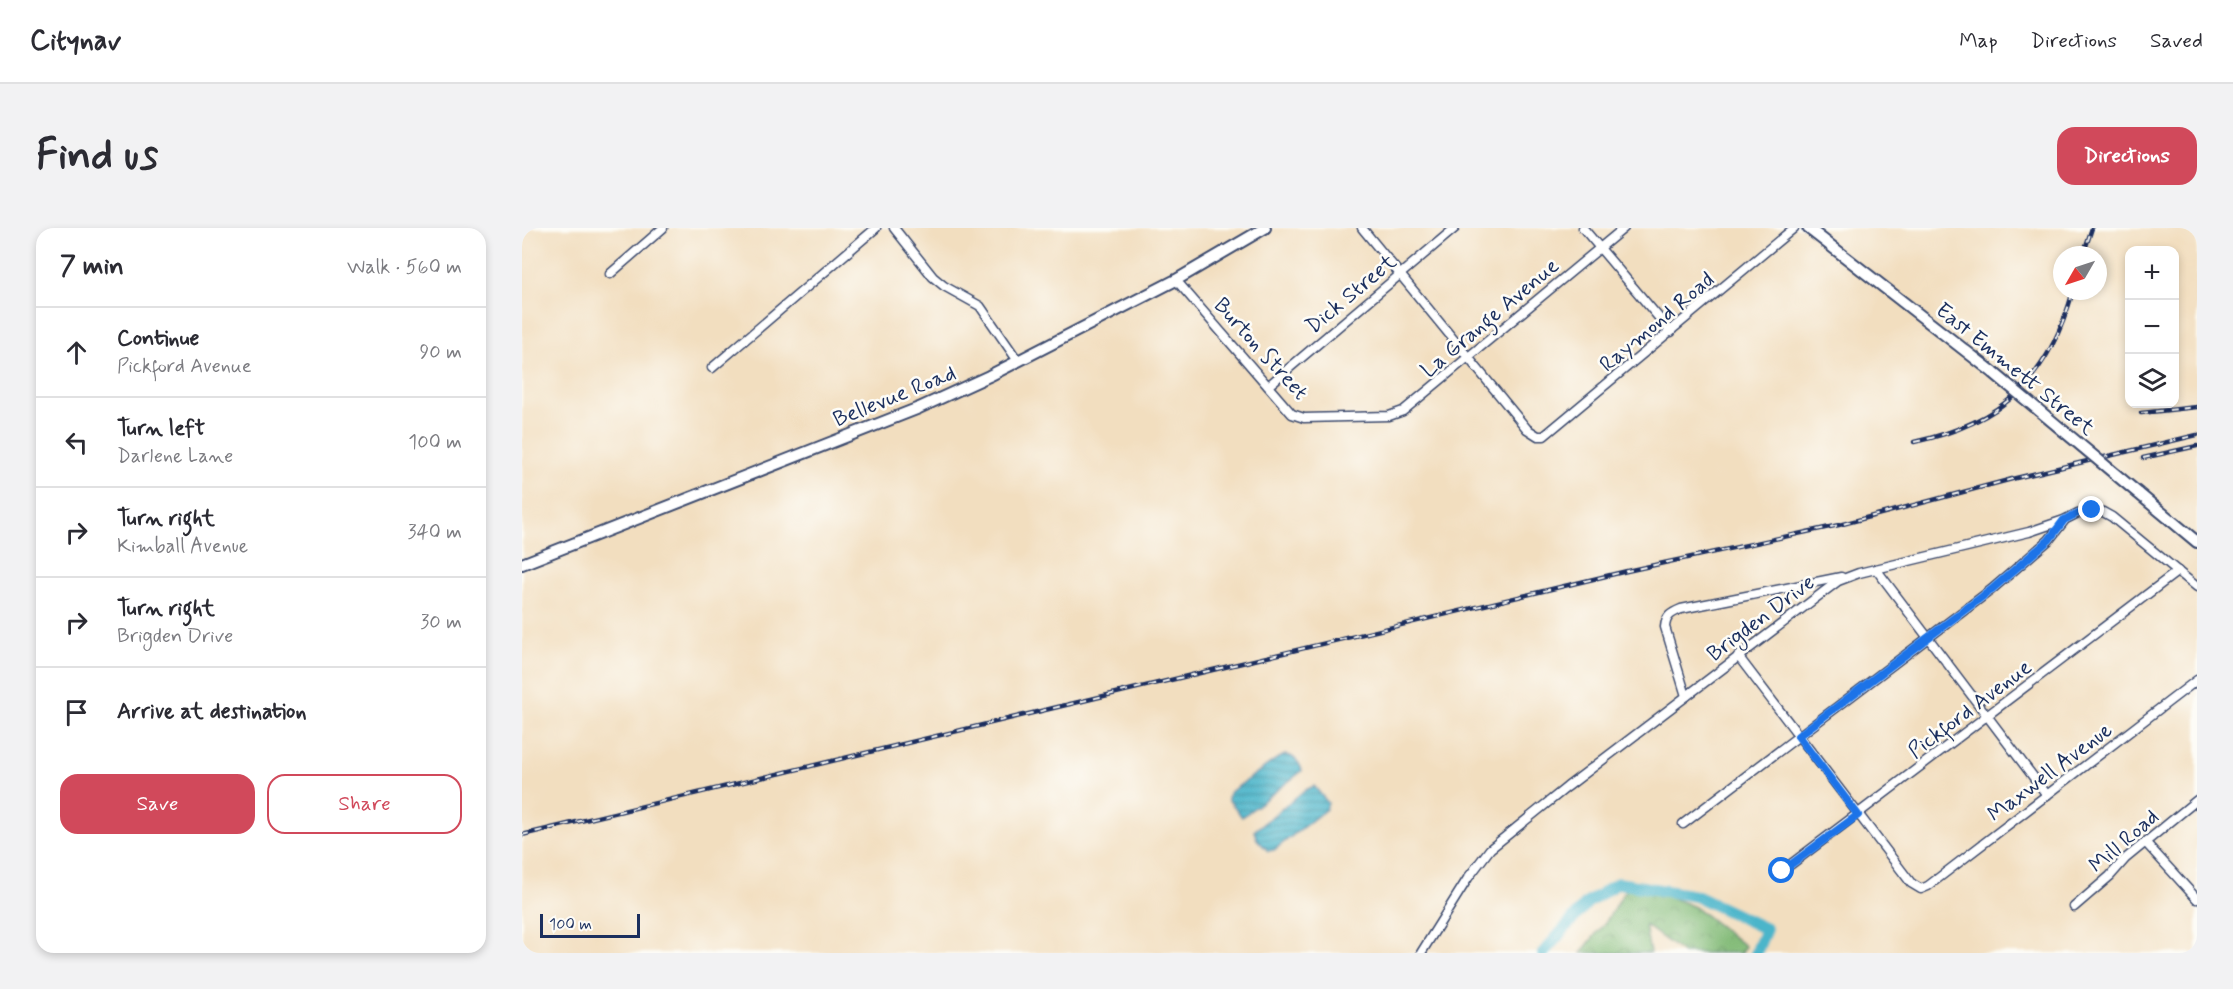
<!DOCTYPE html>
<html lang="en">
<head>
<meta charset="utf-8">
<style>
  body { margin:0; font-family:Mynerve,sans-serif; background:#f2f2f3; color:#2b2b33 }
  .controls { position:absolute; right:18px; top:18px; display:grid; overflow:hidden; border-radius:12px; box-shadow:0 3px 9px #0003 }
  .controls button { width:54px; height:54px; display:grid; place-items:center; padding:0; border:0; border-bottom:2px solid #e1e1e2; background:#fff; color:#2b2b33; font:30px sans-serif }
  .compass { position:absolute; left:1531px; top:18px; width:54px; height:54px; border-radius:50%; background:#fff; box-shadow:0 3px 9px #0003; rotate:231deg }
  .scale { position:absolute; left:18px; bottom:15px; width:100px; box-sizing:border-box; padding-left:6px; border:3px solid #1b2f5e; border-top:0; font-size:16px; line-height:21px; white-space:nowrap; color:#1b2f5e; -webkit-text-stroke:4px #fdfcf7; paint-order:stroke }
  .stop { position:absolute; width:18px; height:18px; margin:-14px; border:4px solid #1a73e8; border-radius:50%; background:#fff }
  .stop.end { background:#1a73e8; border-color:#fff; box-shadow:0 2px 6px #0008 }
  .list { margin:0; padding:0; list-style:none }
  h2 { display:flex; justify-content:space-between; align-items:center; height:78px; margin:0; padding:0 24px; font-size:26px }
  h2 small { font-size:20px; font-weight:400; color:#7c7c81 }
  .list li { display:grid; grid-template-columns:39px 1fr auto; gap:18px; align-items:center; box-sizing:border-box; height:90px; padding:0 24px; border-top:2px solid #e1e1e2 }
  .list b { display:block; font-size:22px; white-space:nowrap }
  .list p { margin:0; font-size:20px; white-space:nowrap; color:#7c7c81 }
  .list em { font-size:20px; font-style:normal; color:#7c7c81 }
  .actions { display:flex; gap:12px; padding:18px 24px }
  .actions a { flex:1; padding:14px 0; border:2px solid #d1495b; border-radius:18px; text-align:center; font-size:21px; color:#d1495b }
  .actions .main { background:#d1495b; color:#fff }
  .icon { flex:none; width:33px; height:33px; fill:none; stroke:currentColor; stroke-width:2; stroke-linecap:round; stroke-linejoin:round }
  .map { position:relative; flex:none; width:1675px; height:725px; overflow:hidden; border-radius:18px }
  header { display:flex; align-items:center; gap:36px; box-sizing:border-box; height:84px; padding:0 30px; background:#fff; border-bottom:2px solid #e1e1e2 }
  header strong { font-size:28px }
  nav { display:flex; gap:33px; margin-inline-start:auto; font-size:21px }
  .intro { display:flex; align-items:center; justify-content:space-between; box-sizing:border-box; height:144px; padding:0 36px }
  h1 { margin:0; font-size:42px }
  .button { padding:15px 27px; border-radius:18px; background:#d1495b; color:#fff; font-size:21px; font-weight:700 }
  main { display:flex; gap:36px; padding:0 36px }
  aside { flex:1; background:#fff; border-radius:18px; box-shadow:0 3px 9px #0003 }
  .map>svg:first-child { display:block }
</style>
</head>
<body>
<header>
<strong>Citynav</strong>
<nav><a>Map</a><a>Directions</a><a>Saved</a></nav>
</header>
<div class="intro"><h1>Find us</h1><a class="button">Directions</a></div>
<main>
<aside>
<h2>7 min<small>Walk · 560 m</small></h2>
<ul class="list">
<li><svg class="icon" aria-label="ahead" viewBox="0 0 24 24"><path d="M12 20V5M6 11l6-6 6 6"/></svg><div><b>Continue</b><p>Pickford Avenue</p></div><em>90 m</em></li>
<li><svg class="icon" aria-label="left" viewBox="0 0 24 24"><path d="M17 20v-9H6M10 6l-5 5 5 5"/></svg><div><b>Turn left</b><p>Darlene Lane</p></div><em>100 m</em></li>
<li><svg class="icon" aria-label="right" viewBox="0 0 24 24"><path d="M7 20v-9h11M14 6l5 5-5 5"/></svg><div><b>Turn right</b><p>Kimball Avenue</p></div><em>340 m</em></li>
<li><svg class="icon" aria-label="right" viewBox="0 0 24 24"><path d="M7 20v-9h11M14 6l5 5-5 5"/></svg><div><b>Turn right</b><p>Brigden Drive</p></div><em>30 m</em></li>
<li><svg class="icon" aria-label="arrive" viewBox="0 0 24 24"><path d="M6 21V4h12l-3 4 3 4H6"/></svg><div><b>Arrive at destination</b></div></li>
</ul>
<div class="actions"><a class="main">Save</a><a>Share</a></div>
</aside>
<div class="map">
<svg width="1675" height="725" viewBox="0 0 1675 725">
  <defs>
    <pattern id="forest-crowns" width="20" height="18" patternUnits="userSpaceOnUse" patternTransform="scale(1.5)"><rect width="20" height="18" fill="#84bc79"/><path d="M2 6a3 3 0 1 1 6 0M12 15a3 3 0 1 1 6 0" fill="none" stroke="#6b9966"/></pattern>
    <pattern id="water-rules" width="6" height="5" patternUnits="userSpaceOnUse" patternTransform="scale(1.5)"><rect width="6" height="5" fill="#4cb5ca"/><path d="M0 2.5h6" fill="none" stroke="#3e94a7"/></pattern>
  </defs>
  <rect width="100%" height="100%" fill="#fdfcf7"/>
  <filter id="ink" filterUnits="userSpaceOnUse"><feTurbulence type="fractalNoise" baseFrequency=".0167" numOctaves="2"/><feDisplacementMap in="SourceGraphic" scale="12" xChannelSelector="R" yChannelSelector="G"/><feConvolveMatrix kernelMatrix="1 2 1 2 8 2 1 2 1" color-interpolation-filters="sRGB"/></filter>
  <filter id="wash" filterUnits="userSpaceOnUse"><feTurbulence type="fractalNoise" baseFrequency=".008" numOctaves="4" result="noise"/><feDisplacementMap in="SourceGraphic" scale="24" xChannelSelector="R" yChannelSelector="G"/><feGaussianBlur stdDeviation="1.35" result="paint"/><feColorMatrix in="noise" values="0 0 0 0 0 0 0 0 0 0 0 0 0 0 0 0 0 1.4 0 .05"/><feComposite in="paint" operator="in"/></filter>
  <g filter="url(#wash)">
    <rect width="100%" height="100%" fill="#f2debf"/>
    <!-- forest -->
    <polygon fill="url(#forest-crowns)" stroke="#50766c" stroke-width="1.5" points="1104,661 1136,664 1173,679 1223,718 1220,725 1161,725 1123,697 1128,725 1059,725 1085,692"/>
    <!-- water -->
    <g fill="url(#water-rules)" stroke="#347294" stroke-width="1.5">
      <path d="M763,527C772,527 778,535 780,543L720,589L706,571L707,565L753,532Z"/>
      <polygon points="792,558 806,575 804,581 752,622 746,623 735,611 732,603 782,563"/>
    </g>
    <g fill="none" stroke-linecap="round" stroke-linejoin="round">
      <!-- river -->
      <polyline stroke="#4cb5ca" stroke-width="12" points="1021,725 1065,675 1096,655 1174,668 1244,701 1234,725"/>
    </g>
  </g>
  <g filter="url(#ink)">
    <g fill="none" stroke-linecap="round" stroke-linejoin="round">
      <defs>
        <g id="minor">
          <polyline points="372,0 411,49 422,58 458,78 496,133"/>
          <polyline points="840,0 1005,201 1016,208 1022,208 1272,0"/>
          <polyline points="1061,0 1149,104"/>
          <polyline points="88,46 141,0"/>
          <polyline points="654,52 770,186 782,190 867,188 881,183 1102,0"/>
          <polyline points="190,140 354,0"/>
          <polyline points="746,158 933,0"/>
          <polyline points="1354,341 1525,567"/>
          <polyline points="1216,428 1389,655 1399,661 1406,658 1675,452"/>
          <path d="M1164,468L1143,399C1144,388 1149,385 1159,381L1319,349"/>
          <polyline points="1161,596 1469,362 1527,312 1542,293"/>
          <polyline points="1624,615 1675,671"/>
          <polyline points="1260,643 1656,343"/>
          <polyline points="1552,679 1588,648 1603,631 1675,572"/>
          <polyline points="899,725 946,650 968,621 1045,559 1316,353 1337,345 1507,304 1542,292 1556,285 1570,282 1581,284 1590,289 1675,359"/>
        </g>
        <g id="tertiary">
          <polyline points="1286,0 1472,145"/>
          <polyline points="1616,265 1675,314"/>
          <polyline points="0,336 397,180 467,148 654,52 743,0"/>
        </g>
      </defs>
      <!-- minor casing -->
      <use href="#minor" stroke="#3b496d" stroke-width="11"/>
      <!-- tertiary casing -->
      <use href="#tertiary" stroke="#3b496d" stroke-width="14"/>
      <!-- minor -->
      <use href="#minor" stroke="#fff" stroke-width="8"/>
      <!-- tertiary -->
      <use href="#tertiary" stroke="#fff" stroke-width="10"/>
      <defs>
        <g id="rail">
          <polyline points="1561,27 1570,0"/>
          <polyline points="1619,185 1675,179"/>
          <path d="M1392,214C1481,195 1527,150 1551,63"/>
          <polyline points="1621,230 1675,218"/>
          <polyline points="0,607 1105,343 1317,297 1494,250 1675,207"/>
        </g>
      </defs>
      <!-- rail casing -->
      <use href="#rail" stroke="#1b2f5e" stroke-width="4.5"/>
      <!-- rail -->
      <use href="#rail" stroke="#fdfcf7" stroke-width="2" stroke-dasharray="7" stroke-linecap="butt"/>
      <defs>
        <polyline id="tertiary-bridge" points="1472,145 1616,265"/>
      </defs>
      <!-- tertiary-bridge casing -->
      <use href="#tertiary-bridge" stroke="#3b496d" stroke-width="14" stroke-linecap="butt"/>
      <!-- tertiary-bridge -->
      <use href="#tertiary-bridge" stroke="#fff" stroke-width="10"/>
    </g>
  </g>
  <g fill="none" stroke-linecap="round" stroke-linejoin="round" filter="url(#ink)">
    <!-- route -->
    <polyline stroke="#1a73e8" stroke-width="8" points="1260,643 1336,587 1276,508 1469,362 1527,312 1542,292 1556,285 1570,282"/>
  </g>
  <g text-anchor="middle" stroke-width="5" stroke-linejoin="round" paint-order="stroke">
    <!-- street labels -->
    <g font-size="22" fill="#1b2f5e" stroke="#fdfcf7">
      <text transform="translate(828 65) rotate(-40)" y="8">Dick Street</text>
      <text transform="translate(967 89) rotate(-40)" y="8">La Grange Avenue</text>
      <text transform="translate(1134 93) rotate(-40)" y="8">Raymond Road</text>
      <text transform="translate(740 120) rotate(48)" y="8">Burton Street</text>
      <text transform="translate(1494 140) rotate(39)" y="8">East Emmett Street</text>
      <text transform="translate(372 167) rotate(-22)" y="8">Bellevue Road</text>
      <text transform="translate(1238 389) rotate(-37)" y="8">Brigden Drive</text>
      <text transform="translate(1447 480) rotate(-37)" y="8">Pickford Avenue</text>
      <text transform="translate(1527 543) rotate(-37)" y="8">Maxwell Avenue</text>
      <text transform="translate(1601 612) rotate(-41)" y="8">Mill Road</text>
    </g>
  </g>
</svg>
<div class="controls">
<button>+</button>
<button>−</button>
<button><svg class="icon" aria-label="layers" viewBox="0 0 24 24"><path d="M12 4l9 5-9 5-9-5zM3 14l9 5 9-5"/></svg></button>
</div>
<svg class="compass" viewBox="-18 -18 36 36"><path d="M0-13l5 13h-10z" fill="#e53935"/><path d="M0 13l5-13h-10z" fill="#7c7c81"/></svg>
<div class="scale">100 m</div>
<div class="stop" style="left:1260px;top:643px"></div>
<div class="stop end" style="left:1570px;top:282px"></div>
</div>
</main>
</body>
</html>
